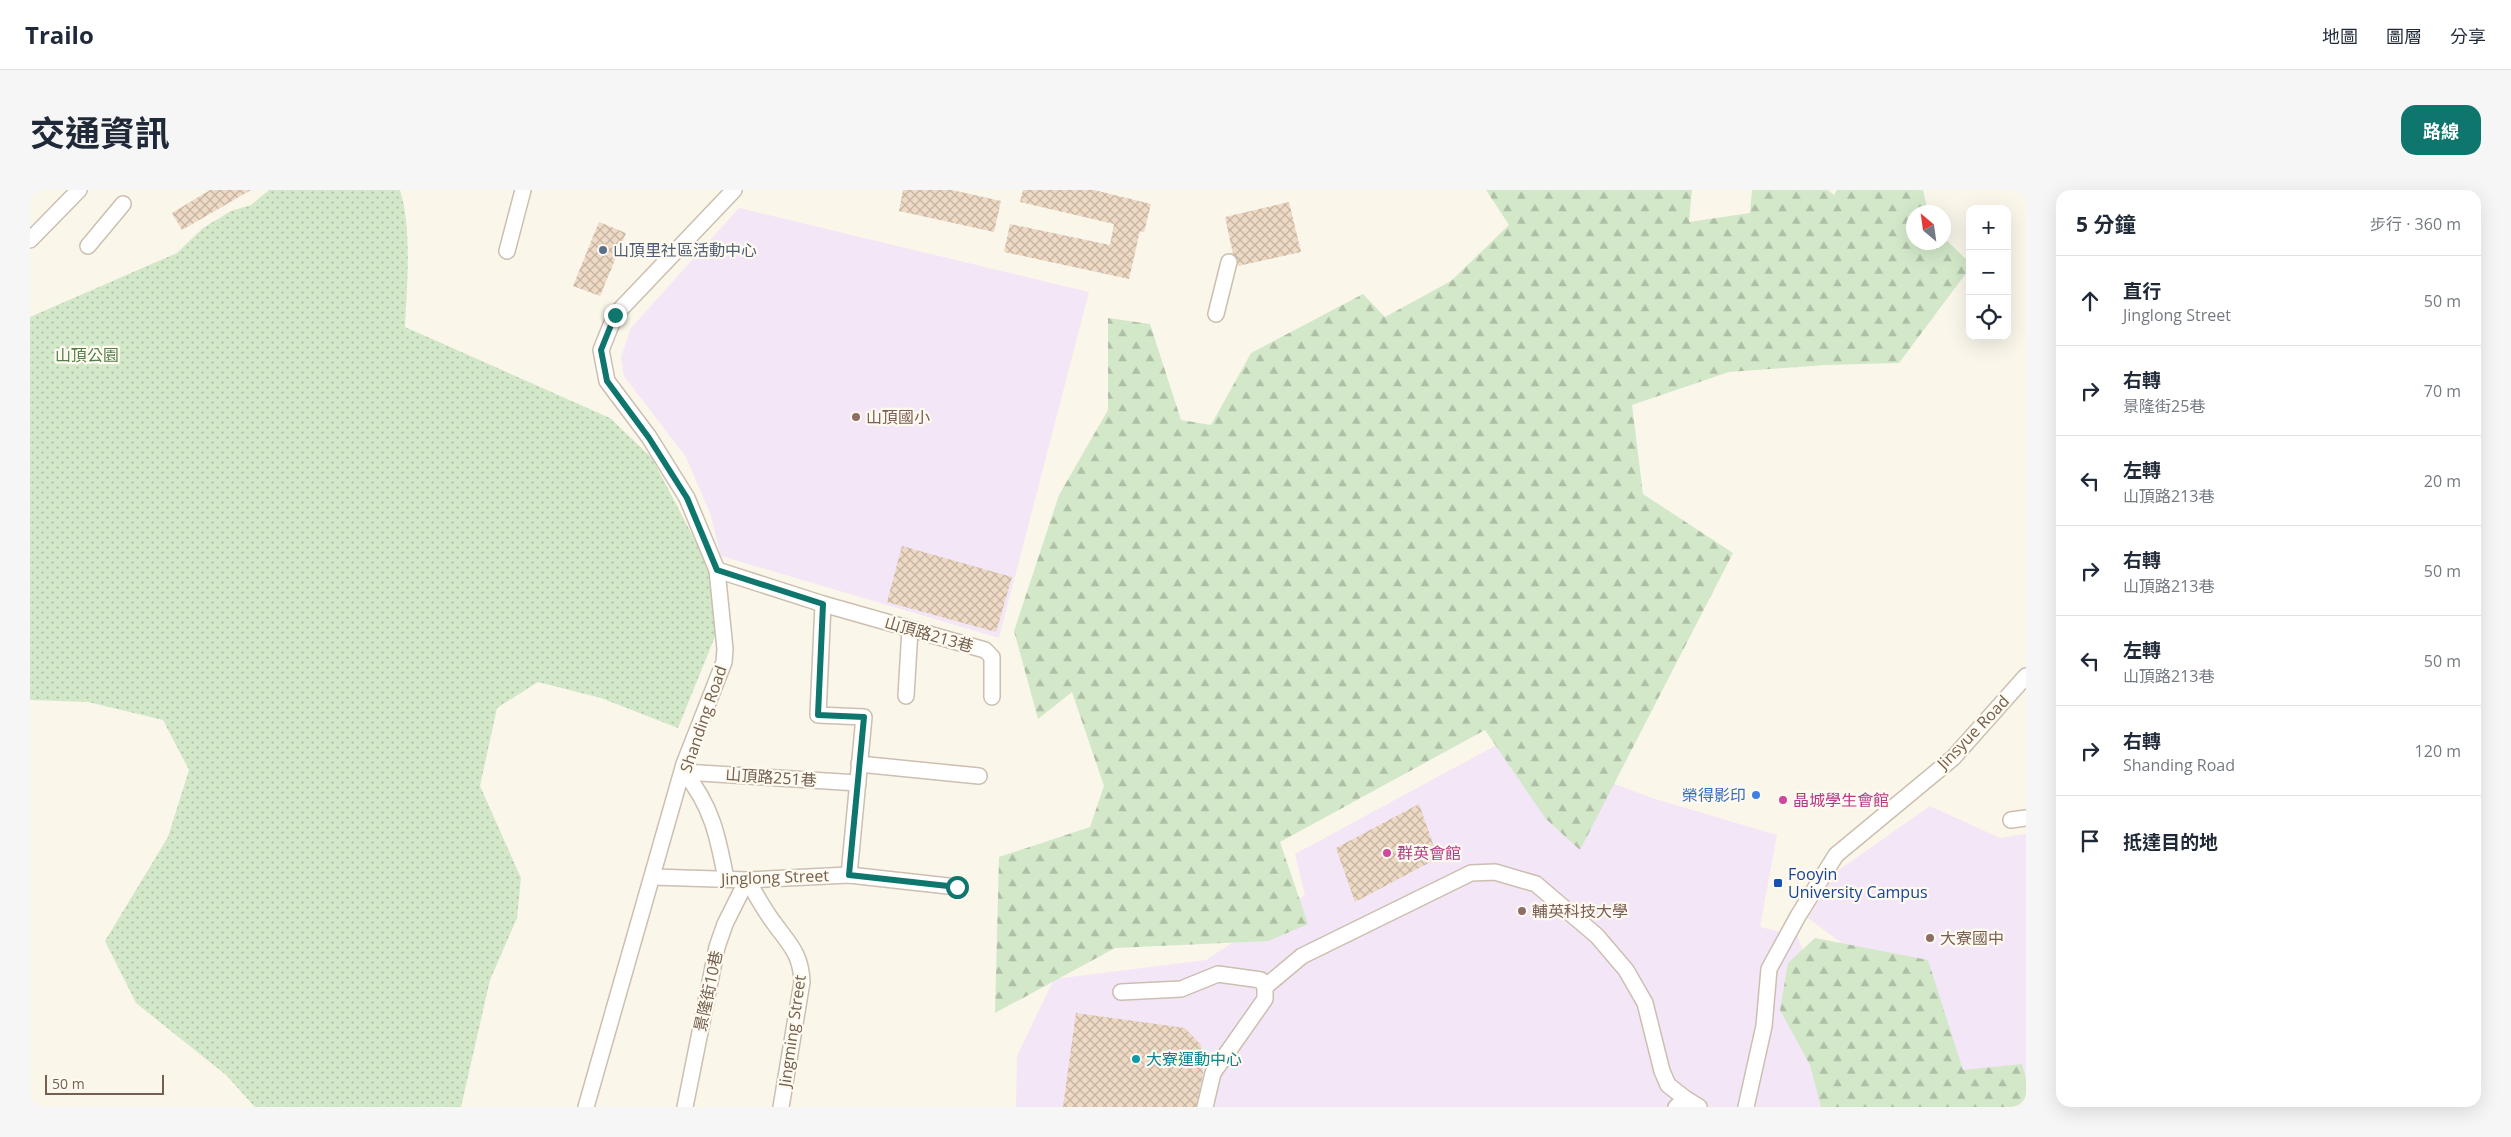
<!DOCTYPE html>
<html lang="zh-TW">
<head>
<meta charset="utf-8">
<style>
  body { margin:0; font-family:"Open Sans","Noto Sans TC",sans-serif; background:#f6f6f7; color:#1f2937 }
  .controls { position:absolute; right:15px; top:15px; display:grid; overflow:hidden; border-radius:10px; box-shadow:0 5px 20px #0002 }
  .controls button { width:45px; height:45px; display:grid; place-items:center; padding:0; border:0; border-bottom:1px solid #e0e1e3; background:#fff; color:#1f2937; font:25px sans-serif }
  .compass { position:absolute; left:1876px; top:15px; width:45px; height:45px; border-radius:50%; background:#fff; box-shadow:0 5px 20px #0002; rotate:331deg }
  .scale { position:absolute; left:15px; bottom:12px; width:119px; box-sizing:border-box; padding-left:5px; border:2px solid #73604f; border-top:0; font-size:14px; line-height:18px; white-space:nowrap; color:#73604f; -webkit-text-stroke:4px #fefaf0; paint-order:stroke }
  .stop { position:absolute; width:15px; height:15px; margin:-11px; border:4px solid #0f766e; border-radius:50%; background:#fff }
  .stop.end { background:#0f766e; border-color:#fff; box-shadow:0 1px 5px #0008 }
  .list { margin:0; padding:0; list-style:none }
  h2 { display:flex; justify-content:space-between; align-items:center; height:65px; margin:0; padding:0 20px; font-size:21px }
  h2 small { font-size:16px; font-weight:400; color:#747a83 }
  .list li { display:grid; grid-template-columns:32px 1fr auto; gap:15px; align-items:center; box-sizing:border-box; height:90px; padding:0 20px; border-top:1px solid #e0e1e3 }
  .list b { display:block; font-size:19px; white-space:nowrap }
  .list p { margin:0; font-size:16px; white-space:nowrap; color:#747a83 }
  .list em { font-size:16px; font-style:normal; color:#747a83 }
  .icon { flex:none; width:28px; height:28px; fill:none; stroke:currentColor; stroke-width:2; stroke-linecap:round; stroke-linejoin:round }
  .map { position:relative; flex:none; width:1996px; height:917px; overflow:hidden; border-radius:15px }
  header { display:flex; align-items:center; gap:30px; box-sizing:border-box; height:70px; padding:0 25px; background:#fff; border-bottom:1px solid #e0e1e3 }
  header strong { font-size:24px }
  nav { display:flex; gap:28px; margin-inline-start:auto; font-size:18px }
  .intro { display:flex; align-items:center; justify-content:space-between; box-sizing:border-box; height:120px; padding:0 30px }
  h1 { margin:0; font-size:35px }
  .button { padding:12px 22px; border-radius:15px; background:#0f766e; color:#fff; font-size:18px; font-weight:700 }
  main { display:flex; gap:30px; padding:0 30px }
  aside { flex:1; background:#fff; border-radius:15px; box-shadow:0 5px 20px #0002 }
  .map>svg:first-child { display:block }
</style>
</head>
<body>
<header>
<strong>Trailo</strong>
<nav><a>地圖</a><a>圖層</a><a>分享</a></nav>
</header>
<div class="intro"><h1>交通資訊</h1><a class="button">路線</a></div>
<main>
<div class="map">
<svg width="1996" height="917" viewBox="0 0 1996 917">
  <defs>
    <pattern id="forest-firs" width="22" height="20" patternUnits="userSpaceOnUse" patternTransform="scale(1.25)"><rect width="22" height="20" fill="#d2e8c9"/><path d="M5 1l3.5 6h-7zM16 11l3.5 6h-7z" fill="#afbfa6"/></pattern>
    <pattern id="park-dots" width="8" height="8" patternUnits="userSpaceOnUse" patternTransform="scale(1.25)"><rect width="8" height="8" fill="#d2e8c9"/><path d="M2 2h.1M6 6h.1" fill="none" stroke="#afbfa6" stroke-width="1.8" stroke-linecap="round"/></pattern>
    <pattern id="building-cross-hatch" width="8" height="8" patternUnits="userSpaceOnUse" patternTransform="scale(1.25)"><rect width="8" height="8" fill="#eed9c4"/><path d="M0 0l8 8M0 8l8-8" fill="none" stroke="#c5b3a2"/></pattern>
  </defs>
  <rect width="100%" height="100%" fill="#fbf6ea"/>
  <!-- education -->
  <g fill="#f3e6f7">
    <polygon points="709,18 1059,102 969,448 691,366 680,323 656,267 594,186 591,167 601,138"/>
    <polygon points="1472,552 1625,609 1747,645 1730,737 1767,746 1806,839 1826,917 986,917 987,866 1024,789 1176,770 1275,705 1265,664"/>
    <polygon points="1900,616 1970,648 1996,644 1996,893 1926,897 1832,768 1778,728 1806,682"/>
  </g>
  <!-- forest -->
  <g fill="url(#forest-firs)">
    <polygon points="1456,0 1662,0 1659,32 1720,23 1722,0 1798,0 1804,5 1807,0 1893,0 1898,22 1884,22 1884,52 1914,52 1914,48 1940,73 1940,78 1869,173 1796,175 1699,182 1602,215 1613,304 1703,363 1550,660 1516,629 1455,540 1250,652 1278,734 1238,751 1085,758 965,823 969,667 1060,637 1074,596 1042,502 1008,529 984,441 1029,305 1078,220 1078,128 1120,134 1151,230 1181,235 1221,163 1333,104 1355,127 1421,91 1479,35"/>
    <polygon points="1785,748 1898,770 1933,880 1992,874 1996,889 1996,917 1791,917 1780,875 1750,820 1758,773"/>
  </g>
  <!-- park -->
  <path fill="url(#park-dots)" d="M239,0H370C382,38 377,96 375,137L580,228L622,268L680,379L688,439L648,538L571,508L508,492L467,518L450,596L491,688L487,728L460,790L431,917H225L196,885L106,813L75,751L138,647L159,580L133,530L58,512L0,510V127L147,63L173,38L201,21L221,15Z"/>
  <!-- building -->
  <g fill="url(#building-cross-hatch)">
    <polygon points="180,0 221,0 152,40 142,23"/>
    <polygon points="873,0 922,0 971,11 964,42 869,21"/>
    <polygon points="993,0 1064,0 1121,14 1114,42 1110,41 1099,89 974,62 980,34 1080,55 1084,34 990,12"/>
    <polygon points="1259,12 1271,62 1208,76 1208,70 1203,64 1195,27"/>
    <polygon points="569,32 596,43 570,106 543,96"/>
    <polygon points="872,356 982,387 966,442 857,412"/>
    <polygon points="1389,614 1408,668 1325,712 1306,658"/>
    <polygon points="1046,823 1155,838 1171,855 1173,884 1166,917 1033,917"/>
  </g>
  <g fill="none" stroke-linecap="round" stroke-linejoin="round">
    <defs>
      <g id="street">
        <polyline points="0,50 49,0"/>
        <polyline points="58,56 93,14"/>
        <polyline points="477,61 493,0"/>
        <polyline points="1186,124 1199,72"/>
        <polyline points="687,380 793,414 955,460 962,467 962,507"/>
        <polyline points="793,414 788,525 834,527 819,685"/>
        <polyline points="876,506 880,439"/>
        <polyline points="829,574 949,586"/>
        <polyline points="654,582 828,593"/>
        <path d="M654,582C682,616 688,647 696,689"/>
        <polyline points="1981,630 1996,628"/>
        <polyline points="623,687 717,690 819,685 927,697"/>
        <path d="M717,690C726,704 734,720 744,733C760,755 771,764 772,792L751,917"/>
        <polyline points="1235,797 1272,766 1441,683 1465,682 1506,694 1567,746 1596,780 1615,813 1632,881 1638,895 1656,909"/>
        <polyline points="1091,802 1151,799 1188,784 1231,790 1235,797 1235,809 1183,883 1175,917"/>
        <polyline points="556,917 654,574 694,472 695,459 687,380 657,308 619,247 577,191 571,160 585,125 704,0"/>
        <polyline points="655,917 687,757 695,734 717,690"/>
        <polyline points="1646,917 1656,909 1669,917"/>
        <polyline points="1716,917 1734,836 1739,779 1768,726 1806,665 1923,568 1996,486"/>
      </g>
    </defs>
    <!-- street casing -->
    <use href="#street" stroke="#ccbfb0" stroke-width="18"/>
    <!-- street -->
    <use href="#street" stroke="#fff" stroke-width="15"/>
  </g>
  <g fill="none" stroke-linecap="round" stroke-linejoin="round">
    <!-- route -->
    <polyline stroke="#0f766e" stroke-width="6" points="585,125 571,160 577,191 619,248 657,308 687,380 793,414 788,525 834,527 819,685 927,697"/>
  </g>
  <!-- markers -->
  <circle fill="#5c6f8a" stroke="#fefaf0" stroke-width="2" cx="573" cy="60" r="5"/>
  <g fill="#8d6e63" stroke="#fefaf0" stroke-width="2">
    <circle cx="826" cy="227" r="5"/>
    <circle cx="1492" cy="721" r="5"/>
    <circle cx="1900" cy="748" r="5"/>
  </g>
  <circle fill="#3f7fe0" stroke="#fefaf0" stroke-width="2" cx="1726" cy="605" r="5"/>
  <g fill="#d1479c" stroke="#fefaf0" stroke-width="2">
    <circle cx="1753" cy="610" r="5"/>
    <circle cx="1357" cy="663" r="5"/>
  </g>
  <rect fill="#1a4fb4" stroke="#fefaf0" stroke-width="2" x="1743" y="688" width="10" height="10" rx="2.5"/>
  <circle fill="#0f9aa8" stroke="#fefaf0" stroke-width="2" cx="1106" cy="869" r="5"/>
  <g text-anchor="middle" stroke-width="4.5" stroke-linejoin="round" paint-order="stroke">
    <!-- service labels -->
    <g font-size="16" fill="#4e5e75" stroke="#fefaf0" text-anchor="start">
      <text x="583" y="66">山頂里社區活動中心</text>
    </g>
    <!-- park labels -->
    <g font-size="16" fill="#547d4b" stroke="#fefaf0">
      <text x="57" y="171">山頂公園</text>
    </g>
    <!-- education labels -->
    <g font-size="16" fill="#785e54" stroke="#fefaf0" text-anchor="start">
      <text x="836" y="233">山頂國小</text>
      <text x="1502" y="727">輔英科技大學</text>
      <text x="1910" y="754">大寮國中</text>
    </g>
    <!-- street labels -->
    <g font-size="16" fill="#73604f" stroke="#fefaf0">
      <text transform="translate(899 444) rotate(16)" y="6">山頂路213巷</text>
      <text transform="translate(673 529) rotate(-71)" y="6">Shanding Road</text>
      <text transform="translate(1943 542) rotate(-46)" y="6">Jinsyue Road</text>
      <text transform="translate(741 587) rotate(4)" y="6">山頂路251巷</text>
      <text transform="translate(745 687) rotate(-2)" y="6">Jinglong Street</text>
      <text transform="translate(678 801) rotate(-78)" y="6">景隆街10巷</text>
      <text transform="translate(762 841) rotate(-82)" y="6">Jingming Street</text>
    </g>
    <!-- shop labels -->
    <g font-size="16" fill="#366cbe" stroke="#fefaf0" text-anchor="end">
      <text x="1716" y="611">榮得影印</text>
    </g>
    <!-- hotel labels -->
    <g font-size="16" fill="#b23c85" stroke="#fefaf0" text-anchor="start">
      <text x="1763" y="616">晶城學生會館</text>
      <text x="1367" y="669">群英會館</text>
    </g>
    <!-- transit labels -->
    <g font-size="16" fill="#164399" stroke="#fefaf0" text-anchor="start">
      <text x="1758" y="690">Fooyin<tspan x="1758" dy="18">University Campus</tspan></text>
    </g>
    <!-- culture labels -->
    <g font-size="16" fill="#0d838f" stroke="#fefaf0" text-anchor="start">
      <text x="1116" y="875">大寮運動中心</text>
    </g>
  </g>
</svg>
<div class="controls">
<button>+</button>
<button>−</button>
<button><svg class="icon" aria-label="locate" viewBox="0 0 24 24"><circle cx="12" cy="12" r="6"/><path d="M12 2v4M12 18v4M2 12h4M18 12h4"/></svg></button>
</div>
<svg class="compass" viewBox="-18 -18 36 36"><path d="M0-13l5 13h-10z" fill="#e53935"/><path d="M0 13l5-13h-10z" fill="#747a83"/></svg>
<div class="scale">50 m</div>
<div class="stop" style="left:927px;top:697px"></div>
<div class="stop end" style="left:585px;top:125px"></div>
</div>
<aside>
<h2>5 分鐘<small>步行 · 360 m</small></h2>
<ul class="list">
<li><svg class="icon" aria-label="ahead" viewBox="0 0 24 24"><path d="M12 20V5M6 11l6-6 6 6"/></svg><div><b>直行</b><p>Jinglong Street</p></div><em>50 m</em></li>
<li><svg class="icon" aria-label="right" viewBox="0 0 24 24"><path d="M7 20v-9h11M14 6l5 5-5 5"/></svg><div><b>右轉</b><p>景隆街25巷</p></div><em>70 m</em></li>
<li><svg class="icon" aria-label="left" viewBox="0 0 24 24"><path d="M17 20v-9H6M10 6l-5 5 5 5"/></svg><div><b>左轉</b><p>山頂路213巷</p></div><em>20 m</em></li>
<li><svg class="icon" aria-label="right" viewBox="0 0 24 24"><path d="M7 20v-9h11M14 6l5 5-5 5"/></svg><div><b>右轉</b><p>山頂路213巷</p></div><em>50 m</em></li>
<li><svg class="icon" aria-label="left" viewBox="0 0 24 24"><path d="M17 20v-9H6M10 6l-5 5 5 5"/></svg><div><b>左轉</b><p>山頂路213巷</p></div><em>50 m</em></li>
<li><svg class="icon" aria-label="right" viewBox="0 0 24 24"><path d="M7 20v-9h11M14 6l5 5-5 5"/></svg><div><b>右轉</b><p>Shanding Road</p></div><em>120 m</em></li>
<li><svg class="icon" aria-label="arrive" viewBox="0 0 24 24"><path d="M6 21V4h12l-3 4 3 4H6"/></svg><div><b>抵達目的地</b></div></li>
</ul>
</aside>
</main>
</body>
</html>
